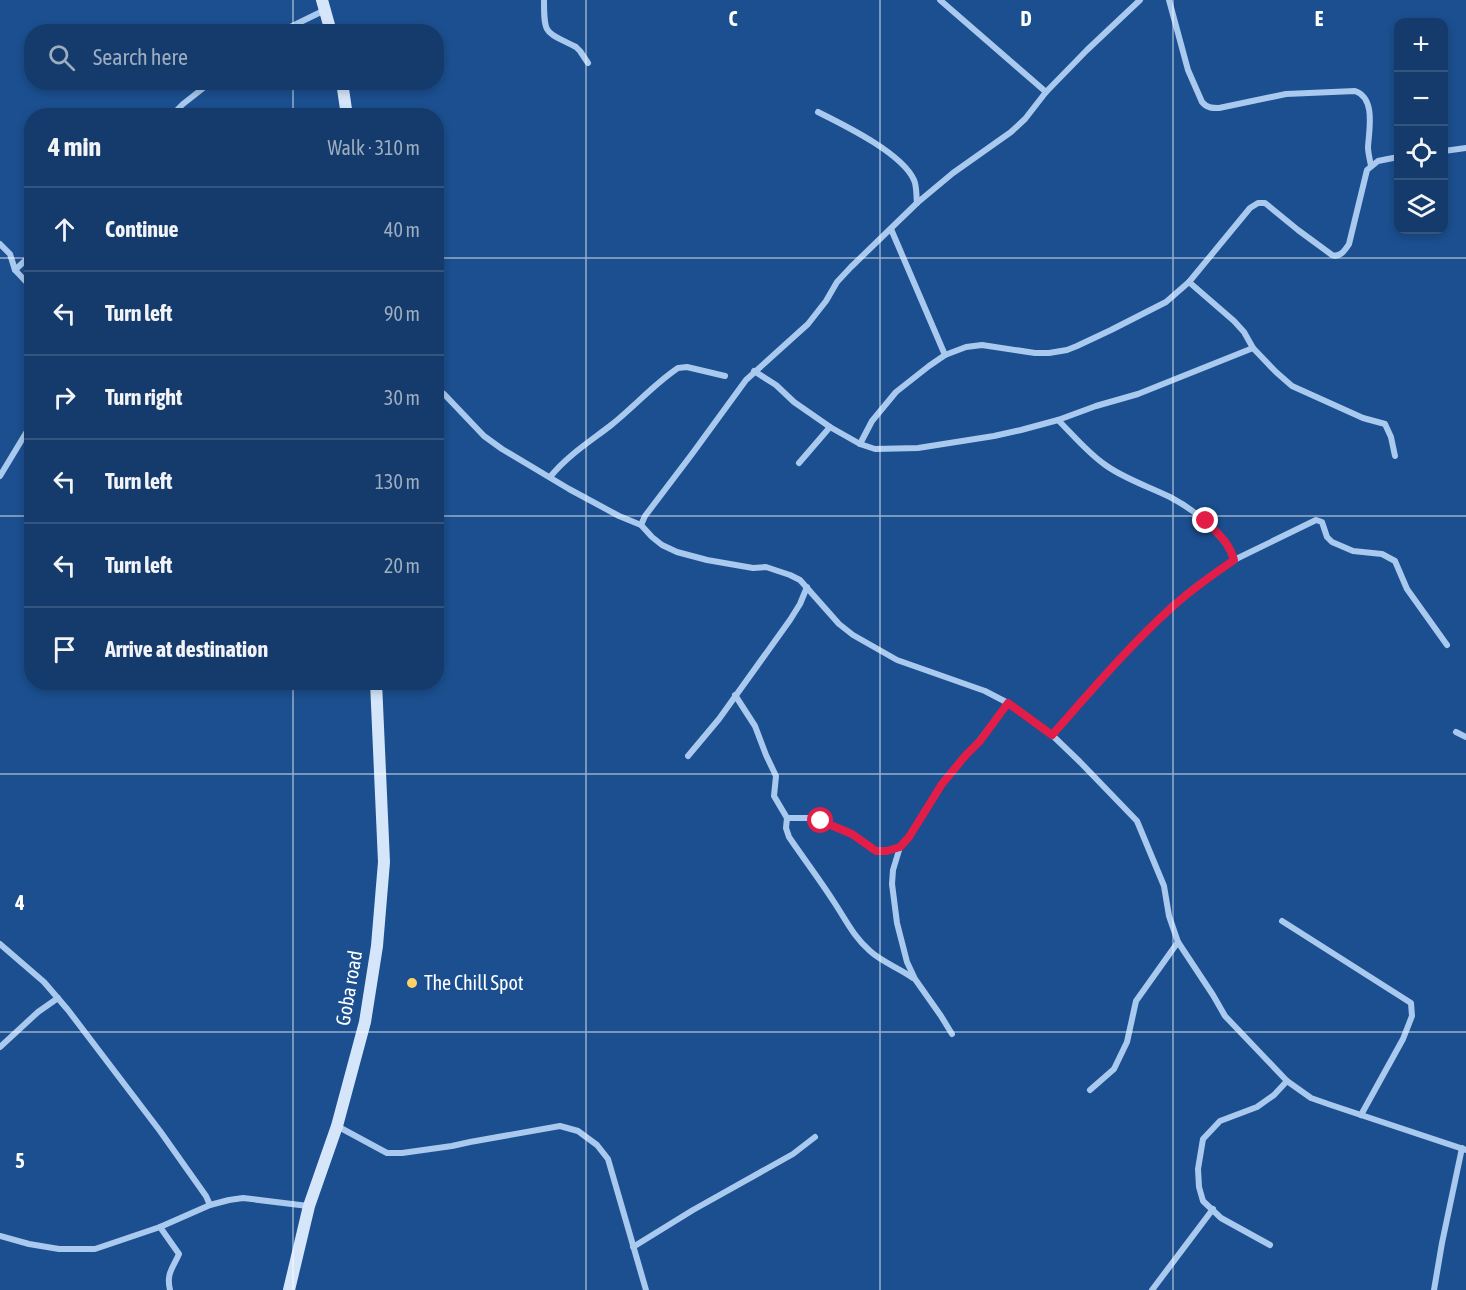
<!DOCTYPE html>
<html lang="en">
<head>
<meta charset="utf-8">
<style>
  body { margin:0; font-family:"Asap Condensed",sans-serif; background:#214673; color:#f1f3f6 }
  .controls { position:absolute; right:18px; top:18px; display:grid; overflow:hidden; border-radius:12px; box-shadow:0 3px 9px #0003 }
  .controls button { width:54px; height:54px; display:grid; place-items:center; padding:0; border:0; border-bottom:2px solid #33557e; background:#143b6b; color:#f1f3f6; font:30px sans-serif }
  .stop { position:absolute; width:18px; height:18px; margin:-14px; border:4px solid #e11d48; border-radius:50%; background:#fff }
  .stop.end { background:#e11d48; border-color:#fff; box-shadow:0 2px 6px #0008 }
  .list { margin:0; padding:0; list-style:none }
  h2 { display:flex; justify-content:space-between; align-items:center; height:78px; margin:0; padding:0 24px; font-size:26px }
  h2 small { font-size:20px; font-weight:400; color:#9dadc1 }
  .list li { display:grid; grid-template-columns:39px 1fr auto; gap:18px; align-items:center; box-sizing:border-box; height:84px; padding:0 24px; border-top:2px solid #33557e }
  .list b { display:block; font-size:22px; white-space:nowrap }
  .list em { font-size:20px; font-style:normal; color:#9dadc1 }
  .icon { flex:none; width:33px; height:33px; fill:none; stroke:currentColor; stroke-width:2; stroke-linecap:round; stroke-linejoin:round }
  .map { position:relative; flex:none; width:1466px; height:1290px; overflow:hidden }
  .search { position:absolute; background:#143b6b; box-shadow:0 3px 9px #0003; left:24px; top:24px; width:420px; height:66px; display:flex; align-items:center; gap:15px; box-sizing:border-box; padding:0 21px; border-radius:24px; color:#9dadc1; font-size:22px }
  .panel { position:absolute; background:#143b6b; box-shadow:0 3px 9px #0003; left:24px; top:108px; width:420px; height:582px; border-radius:24px }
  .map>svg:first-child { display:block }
</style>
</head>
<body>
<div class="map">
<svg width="1466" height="1290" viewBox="0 0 1466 1290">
  <rect width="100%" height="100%" fill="#1b4f8f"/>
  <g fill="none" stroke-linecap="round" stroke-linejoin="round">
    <!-- street -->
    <g stroke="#a9c9ee" stroke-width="6">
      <path d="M544,0C544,36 545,31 576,47L580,51L588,63"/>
      <polyline points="940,0 1046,92"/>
      <path d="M1169,0L1188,70L1202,102C1207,108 1212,108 1219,108L1286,94L1355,91C1376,98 1369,130 1368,147C1368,153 1370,160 1371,166"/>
      <polyline points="280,32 325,10"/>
      <path d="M818,112C844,125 902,153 914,180C917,187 916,195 917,203"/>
      <polyline points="171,116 183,104 211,82"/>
      <polyline points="1444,151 1466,148"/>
      <polyline points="891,229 945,355"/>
      <polyline points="0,244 10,254 15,270 32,288"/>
      <polyline points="15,270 32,254"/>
      <polyline points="1189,282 1234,321 1244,332 1253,348 1276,372 1292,386 1363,418 1385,424 1391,437 1395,456"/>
      <polyline points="754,371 776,385 794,402 830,427 860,444 875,449 918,448 994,436 1021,430 1058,420 1096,406 1138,394 1253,348"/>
      <polyline points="436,389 444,394 484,436 502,449 569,489 619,516 641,525 652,537 662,545 677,552 707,560 753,568 766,567 790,575 800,580 839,624 853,635 897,660 985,691 1008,703 1052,735 1080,762 1137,821 1164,886 1169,916 1178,942 1213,995 1225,1016 1287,1081 1311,1098 1331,1105 1466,1150"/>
      <path d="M1058,420C1073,435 1087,452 1104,464C1124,479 1148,486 1170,497C1187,506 1201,516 1214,530C1223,540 1230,547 1234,560"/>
      <path d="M860,444L872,421L896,392L929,366L945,355L966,347L982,345L1035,353H1049L1067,350L1077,346L1111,330L1166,302L1189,282L1250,208L1258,203H1265L1298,230L1332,255C1340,258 1345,250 1349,244L1367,170L1378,161L1398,157"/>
      <polyline points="799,463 830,427"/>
      <polyline points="0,476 32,423"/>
      <path d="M550,477C567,456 589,442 610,426C634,407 654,384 678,368L687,367L725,376"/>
      <polyline points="641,525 645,516 692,454 746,380 808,324 826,301 837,282 851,267 917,203 953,173 1011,132 1025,119 1046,92 1087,50 1140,0"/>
      <path d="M735,695L755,726L766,755L776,776L774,796L787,818L786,828L789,837C804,859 820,880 834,902C846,920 853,936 870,951C882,962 899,968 913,978"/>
      <polyline points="1456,732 1466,737"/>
      <polyline points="1052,735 1120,659 1170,608 1194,588 1234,560 1316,520 1322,522 1327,537 1332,542 1353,551 1382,554 1395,561 1407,589 1447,645"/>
      <polyline points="688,756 719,719 790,620 800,604 807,587"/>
      <polyline points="787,818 812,818 852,834 876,851 887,851 900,847"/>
      <polyline points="1282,921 1411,1003 1412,1016 1403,1039 1361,1115"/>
      <polyline points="0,944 44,982 68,1010 160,1131 206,1196 210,1205"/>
      <polyline points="952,1034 941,1016 915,979 907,962 897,923 892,884 893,870 900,847 909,837 942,784 965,756 979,741 1008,703"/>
      <polyline points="0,1047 38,1012 58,998"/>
      <polyline points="1090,1090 1114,1069 1127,1042 1136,1001 1178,942"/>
      <polyline points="337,1126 387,1153 402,1153 452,1146 470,1142 560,1126 578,1131 597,1145 608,1159 646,1290"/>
      <path d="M160,1227L179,1254C173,1268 166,1273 170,1290"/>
      <polyline points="0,1236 29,1244 59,1249 95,1249 160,1227 210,1205 229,1200 243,1198 308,1206"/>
      <polyline points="1270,1245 1221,1218 1203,1201 1199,1187 1198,1169 1203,1139 1220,1121 1257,1107 1274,1095 1287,1081"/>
      <polyline points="633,1247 693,1210 793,1154 815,1137"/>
      <polyline points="1152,1290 1213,1209"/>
      <polyline points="1434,1290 1442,1243 1462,1148"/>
    </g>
    <!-- secondary -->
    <g stroke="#d6e6fa" stroke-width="12">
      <polyline points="322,0 331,32"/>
      <polyline points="342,82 347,116"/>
      <polyline points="289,1290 309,1206 337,1126 365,1022 377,946 384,862 376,682"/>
    </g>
  </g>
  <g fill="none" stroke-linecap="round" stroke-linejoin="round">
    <!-- route -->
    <path stroke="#e11d48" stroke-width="8" d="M821,821L852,834L876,851H887L900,847L909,837L942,784L965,756L980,741L1008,703L1052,735C1090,692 1128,647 1171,608C1191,590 1212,575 1234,560C1229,542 1218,534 1206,521"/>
  </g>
  <!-- grid -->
  <path fill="none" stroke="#fff" stroke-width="1.5" stroke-opacity="0.55" d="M293,0V32M586,0V1290M880,0V1290M1173,0V1290M293,82V116M0,258H32M436,258H1466M0,516H32M436,516H1466M293,682V1290M0,774H1466M0,1032H1466"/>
  <!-- markers -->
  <circle fill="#ffd166" stroke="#1b4f8f" stroke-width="2" cx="412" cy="983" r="6"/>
  <g text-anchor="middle" stroke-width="6" stroke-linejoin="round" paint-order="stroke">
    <!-- poi labels -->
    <g font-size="20" fill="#fff" stroke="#1b4f8f" text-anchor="start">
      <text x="424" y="990">The Chill Spot</text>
    </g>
    <!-- street labels -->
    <g font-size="20" fill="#fff" stroke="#1b4f8f">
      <text transform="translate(349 988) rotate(-80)" y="7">Goba road</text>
    </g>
  </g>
  <g font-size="20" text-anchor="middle" font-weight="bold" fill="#fff" stroke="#1b4f8f" stroke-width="6" stroke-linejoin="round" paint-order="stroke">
    <text x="733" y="26">C</text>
    <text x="1026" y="26">D</text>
    <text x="1319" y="26">E</text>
    <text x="20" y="910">4</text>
    <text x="20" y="1168">5</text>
  </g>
</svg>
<div class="controls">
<button>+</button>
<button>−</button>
<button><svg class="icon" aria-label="locate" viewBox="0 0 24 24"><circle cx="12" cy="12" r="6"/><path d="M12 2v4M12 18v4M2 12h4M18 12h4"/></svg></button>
<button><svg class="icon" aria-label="layers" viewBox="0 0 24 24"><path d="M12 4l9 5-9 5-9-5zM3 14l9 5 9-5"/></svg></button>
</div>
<div class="stop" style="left:821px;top:821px"></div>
<div class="stop end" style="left:1206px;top:521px"></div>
<div class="search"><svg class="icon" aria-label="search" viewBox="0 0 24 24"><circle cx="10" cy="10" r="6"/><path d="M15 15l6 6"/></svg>Search here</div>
<section class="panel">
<h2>4 min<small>Walk · 310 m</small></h2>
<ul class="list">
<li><svg class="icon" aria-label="ahead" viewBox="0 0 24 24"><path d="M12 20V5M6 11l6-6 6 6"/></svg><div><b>Continue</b></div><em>40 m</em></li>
<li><svg class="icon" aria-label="left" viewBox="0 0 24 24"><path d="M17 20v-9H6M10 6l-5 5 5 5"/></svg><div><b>Turn left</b></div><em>90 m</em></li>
<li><svg class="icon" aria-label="right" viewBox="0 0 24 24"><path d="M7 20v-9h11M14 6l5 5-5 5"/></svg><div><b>Turn right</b></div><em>30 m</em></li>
<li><svg class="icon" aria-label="left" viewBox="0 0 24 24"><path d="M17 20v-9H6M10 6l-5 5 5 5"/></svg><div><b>Turn left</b></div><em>130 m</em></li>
<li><svg class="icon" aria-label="left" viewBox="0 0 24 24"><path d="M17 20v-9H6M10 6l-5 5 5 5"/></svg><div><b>Turn left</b></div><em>20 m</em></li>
<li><svg class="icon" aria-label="arrive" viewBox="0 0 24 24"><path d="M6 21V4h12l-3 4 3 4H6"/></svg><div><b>Arrive at destination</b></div></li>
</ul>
</section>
</div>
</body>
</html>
